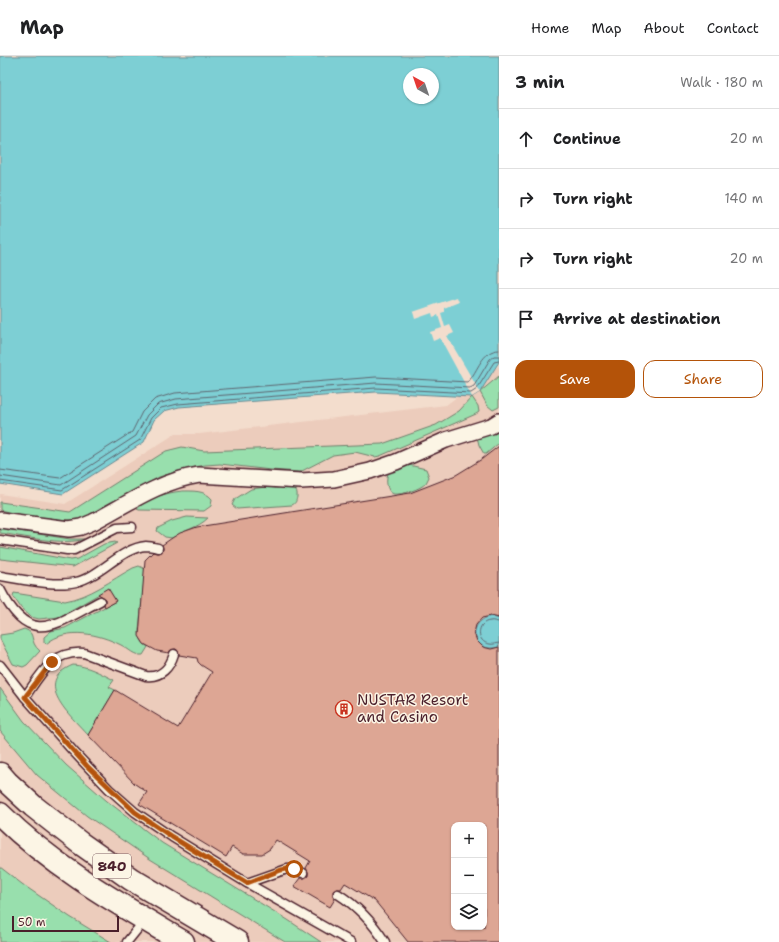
<!DOCTYPE html>
<html lang="en">
<head>
<meta charset="utf-8">
<style>
  body { margin:0; font-family:"Shantell Sans",sans-serif; background:#f2f2f2; color:#202124 }
  .controls { position:absolute; right:12px; bottom:12px; display:grid; overflow:hidden; border-radius:8px; box-shadow:0 1px 3px #0004 }
  .controls button { width:36px; height:36px; display:grid; place-items:center; padding:0; border:0; border-bottom:1px solid #e0e0e0; background:#fff; color:#202124; font:20px sans-serif }
  .compass { position:absolute; left:403px; top:12px; width:36px; height:36px; border-radius:50%; background:#fff; box-shadow:0 1px 3px #0004; rotate:320deg }
  .scale { position:absolute; left:12px; bottom:10px; width:107px; box-sizing:border-box; padding-left:4px; border:2px solid #4a1f2b; border-top:0; font-size:11px; line-height:14px; white-space:nowrap; color:#4a1f2b; -webkit-text-stroke:3px #fcf5e5; paint-order:stroke }
  .stop { position:absolute; width:12px; height:12px; margin:-9px; border:3px solid #b45309; border-radius:50%; background:#fff }
  .stop.end { background:#b45309; border-color:#fff; box-shadow:0 1px 4px #0008 }
  .list { margin:0; padding:0; list-style:none }
  h2 { display:flex; justify-content:space-between; align-items:center; height:52px; margin:0; padding:0 16px; font-size:17px }
  h2 small { font-size:13px; font-weight:400; color:#757577 }
  .list li { display:grid; grid-template-columns:26px 1fr auto; gap:12px; align-items:center; box-sizing:border-box; height:60px; padding:0 16px; border-top:1px solid #e0e0e0 }
  .list b { display:block; font-size:15px; white-space:nowrap }
  .list em { font-size:13px; font-style:normal; color:#757577 }
  .actions { display:flex; gap:8px; padding:12px 16px }
  .actions a { flex:1; padding:9px 0; border:1px solid #b45309; border-radius:12px; text-align:center; font-size:14px; color:#b45309 }
  .actions .main { background:#b45309; color:#fff }
  .icon { flex:none; width:22px; height:22px; fill:none; stroke:currentColor; stroke-width:2; stroke-linecap:round; stroke-linejoin:round }
  .map { position:relative; flex:none; width:499px; height:886px; overflow:hidden }
  header { display:flex; align-items:center; gap:24px; box-sizing:border-box; height:56px; padding:0 20px; background:#fff; border-bottom:1px solid #e0e0e0 }
  header strong { font-size:19px }
  nav { display:flex; gap:22px; margin-inline-start:auto; font-size:14px }
  main { display:flex }
  aside { flex:1; background:#fff }
  .map>svg:first-child { display:block }
</style>
</head>
<body>
<header>
<strong>Map</strong>
<nav><a>Home</a><a>Map</a><a>About</a><a>Contact</a></nav>
</header>
<main>
<div class="map">
<svg width="499" height="886" viewBox="0 0 499 886">
  <rect width="100%" height="100%" fill="#f3ddcd"/>
  <filter id="ink" filterUnits="userSpaceOnUse"><feTurbulence type="fractalNoise" baseFrequency=".025" numOctaves="2"/><feDisplacementMap in="SourceGraphic" scale="8" xChannelSelector="R" yChannelSelector="G"/><feConvolveMatrix kernelMatrix="1 2 1 2 8 2 1 2 1" color-interpolation-filters="sRGB"/></filter>
  <g filter="url(#ink)">
    <!-- built -->
    <path fill="#ecccbc" fill-rule="evenodd" d="M499,310V886H0V438L65,448L175,378H199L446,349ZM454,769H484V871H454Z"/>
    <!-- green -->
    <g fill="#98dfad" stroke="#717f6c">
      <polygon points="499,320 499,351 493,354 487,349 480,336"/>
      <polygon points="472,341 478,350 479,356 476,358 380,400 375,401 355,396 333,399 300,416 271,414 220,408 205,409 182,414 159,421 89,461 80,465 25,460 0,454 0,446 70,456 166,395 182,391 204,395 382,388 436,369 459,355"/>
      <polygon points="499,371 499,387 486,398 484,398 479,389 477,381"/>
      <path d="M400,409H409L426,413L429,421C428,423 427,425 426,427C421,433 402,439 394,438C386,437 385,421 389,416C391,414 397,411 400,409Z"/>
      <path d="M285,430C293,430 298,432 297,441C296,445 296,447 292,449L237,453L232,449L235,443L251,433L266,431L277,432Z"/>
      <path d="M182,435C192,435 205,434 212,443L211,450L204,455L139,454L137,453C149,441 166,437 182,435Z"/>
      <path d="M187,461L208,462C198,472 184,474 172,482L165,481L157,475L158,472L172,465Z"/>
      <path d="M0,472L70,483H84C66,490 20,480 0,477Z"/>
      <polygon points="115,486 117,487 73,511 0,503 0,491 71,504 77,503 104,488"/>
      <path d="M139,510L145,513L139,574C139,582 142,587 148,591L143,599C134,600 129,593 121,589C99,578 67,570 46,588L44,586V581L51,575L65,572L116,545L108,533L59,561L39,563L31,561L21,552L13,540L14,537L65,545C90,541 111,524 133,512Z"/>
      <path d="M24,573C37,577 28,585 40,595L27,609L23,611L13,608L0,583V579L13,577Z"/>
      <path d="M73,609C88,610 100,617 114,624L109,631L115,634L88,679C71,660 31,626 73,609Z"/>
      <polygon points="0,632 24,665 66,709 107,745 162,787 288,864 321,886 285,886 150,803 87,760 37,719 0,675"/>
      <polygon points="0,811 22,828 70,861 111,886 0,886"/>
    </g>
    <!-- water -->
    <g fill="#7dcfd4" stroke="#698990" fill-rule="evenodd">
      <path d="M0,0H499V306L480,336L472,341L376,336L179,351L164,355L154,364L144,386L63,438L0,428ZM409,18H433V42H409Z"/>
      <path d="M491,560L499,563V591C472,598 465,567 491,560Z"/>
    </g>
    <!-- pier -->
    <polygon fill="#f3ddcd" points="457,241 459,246 444,252 444,256 441,257 445,271 450,269 454,277 447,280 480,336 472,341 440,282 433,285 430,276 442,272 438,259 433,261 432,257 415,263 413,256"/>
    <g fill="none" stroke-linecap="round" stroke-linejoin="round">
      <!-- shore -->
      <g stroke="#5e656f" stroke-width="1">
        <path d="M0,414L60,422L132,376L142,356L155,343L175,337L376,321L468,326C478,315 482,294 499,294"/>
        <polyline points="0,420 61,429 136,380 147,359 158,348 176,343 376,327 470,332 474,330 490,303 494,300 499,300"/>
        <polyline points="0,425 62,434 140,384 151,362 161,352 178,348 376,332 471,337 477,333 494,306 499,305"/>
        <path d="M499,566C496,566 493,564 490,565C476,566 476,587 490,588C493,589 496,587 499,587"/>
      </g>
    </g>
    <!-- building -->
    <g fill="#dda694" stroke="#4a1f2b" fill-rule="evenodd">
      <path d="M499,390V562L491,560L482,562L476,569L474,577L477,585L483,591L491,593L499,591V886H408L375,845L345,827L341,833H336L333,835V840L335,843L330,851L294,830L300,822H304L308,820V816L306,812L310,805L276,784L270,793L262,798H243L232,791L226,801L139,748L147,736L135,728L88,679L115,634L178,672L212,616L201,609L198,606L197,602L179,599L178,595L176,593L171,594L169,597L157,595L144,588L139,580L145,504L153,496L159,497L162,496L163,493L162,489L172,482L180,477L197,471L410,437L456,419L482,403ZM454,769H484V871H454Z"/>
      <polygon points="108,532 116,545 105,551 104,549 105,546 105,542 98,538"/>
    </g>
    <g fill="none" stroke-linecap="round" stroke-linejoin="round">
      <defs>
        <g id="lane">
          <polyline points="0,484 67,494 74,494 117,472 132,471"/>
          <path d="M0,520C21,523 56,531 76,526C101,520 121,492 146,490C150,490 154,491 158,492"/>
          <path d="M0,533C30,592 54,569 100,545"/>
          <polyline points="0,609 25,641 73,695 109,733 135,756 172,781 247,827 351,886"/>
          <path d="M25,641C41,618 52,594 84,597L146,620C161,622 170,611 174,598"/>
          <polyline points="247,827 287,813 294,813 303,817"/>
          <path d="M338,838C357,850 373,867 385,886"/>
          <polyline points="127,886 144,865"/>
        </g>
        <path id="street" d="M0,464L69,473L81,471L93,466C127,448 160,425 199,419L301,425L334,423L370,415L396,406L446,384L491,370L499,365"/>
        <g id="highway">
          <polyline points="0,718 7,726 33,750 80,787 131,823 237,886"/>
          <path d="M0,758C53,811 119,848 183,886"/>
        </g>
      </defs>
      <!-- lane casing -->
      <use href="#lane" stroke="#4a1f2b" stroke-width="11"/>
      <!-- street casing -->
      <use href="#street" stroke="#4a1f2b" stroke-width="18"/>
      <!-- highway casing -->
      <use href="#highway" stroke="#4a1f2b" stroke-width="25"/>
      <!-- lane -->
      <use href="#lane" stroke="#fcf5e5" stroke-width="8"/>
      <!-- street -->
      <use href="#street" stroke="#fcf5e5" stroke-width="15"/>
      <!-- highway -->
      <use href="#highway" stroke="#fcf5e5" stroke-width="22"/>
    </g>
  </g>
  <g fill="none" stroke-linecap="round" stroke-linejoin="round" filter="url(#ink)">
    <!-- route -->
    <polyline stroke="#b45309" stroke-width="5" points="52,606 25,641 87,710 135,756 172,781 247,827 281,814 287,813 294,813"/>
  </g>
  <!-- icons -->
  <defs>
    <symbol id="building-ring" viewBox="-11 -11 22 22"><circle r="9.5" fill="#fcf5e5" stroke="#c8321e" stroke-width="1.5"/><path d="M-4-6H4V6H1V3H-1V6H-4ZM-2.5-4.3h1.7v1.8h-1.7ZM.8-4.3h1.7v1.8H.8ZM-2.5-1h1.7V.8h-1.7ZM.8-1h1.7V.8H.8Z" fill="#c8321e"/></symbol>
  </defs>
  <g fill-rule="evenodd">
    <use href="#building-ring" x="334" y="643" width="20" height="20"/>
  </g>
  <g text-anchor="middle" stroke-width="3" stroke-linejoin="round" paint-order="stroke">
    <!-- shield labels -->
    <rect fill="#fcf5e5" stroke="#7f5f63" stroke-width="1" x="93" y="798" width="38" height="24" rx="3"/>
    <g font-size="14" font-weight="bold" fill="#4a1f2b">
      <text x="112" y="815">840</text>
    </g>
    <!-- poi labels -->
    <g font-size="15" fill="#4a1f2b" stroke="#fcf5e5" text-anchor="start">
      <text x="357" y="649">NUSTAR Resort<tspan x="357" dy="17">and Casino</tspan></text>
    </g>
  </g>
</svg>
<div class="controls">
<button>+</button>
<button>−</button>
<button><svg class="icon" aria-label="layers" viewBox="0 0 24 24"><path d="M12 4l9 5-9 5-9-5zM3 14l9 5 9-5"/></svg></button>
</div>
<svg class="compass" viewBox="-18 -18 36 36"><path d="M0-13l5 13h-10z" fill="#e53935"/><path d="M0 13l5-13h-10z" fill="#757577"/></svg>
<div class="scale">50 m</div>
<div class="stop" style="left:294px;top:813px"></div>
<div class="stop end" style="left:52px;top:606px"></div>
</div>
<aside>
<h2>3 min<small>Walk · 180 m</small></h2>
<ul class="list">
<li><svg class="icon" aria-label="ahead" viewBox="0 0 24 24"><path d="M12 20V5M6 11l6-6 6 6"/></svg><div><b>Continue</b></div><em>20 m</em></li>
<li><svg class="icon" aria-label="right" viewBox="0 0 24 24"><path d="M7 20v-9h11M14 6l5 5-5 5"/></svg><div><b>Turn right</b></div><em>140 m</em></li>
<li><svg class="icon" aria-label="right" viewBox="0 0 24 24"><path d="M7 20v-9h11M14 6l5 5-5 5"/></svg><div><b>Turn right</b></div><em>20 m</em></li>
<li><svg class="icon" aria-label="arrive" viewBox="0 0 24 24"><path d="M6 21V4h12l-3 4 3 4H6"/></svg><div><b>Arrive at destination</b></div></li>
</ul>
<div class="actions"><a class="main">Save</a><a>Share</a></div>
</aside>
</main>
</body>
</html>
